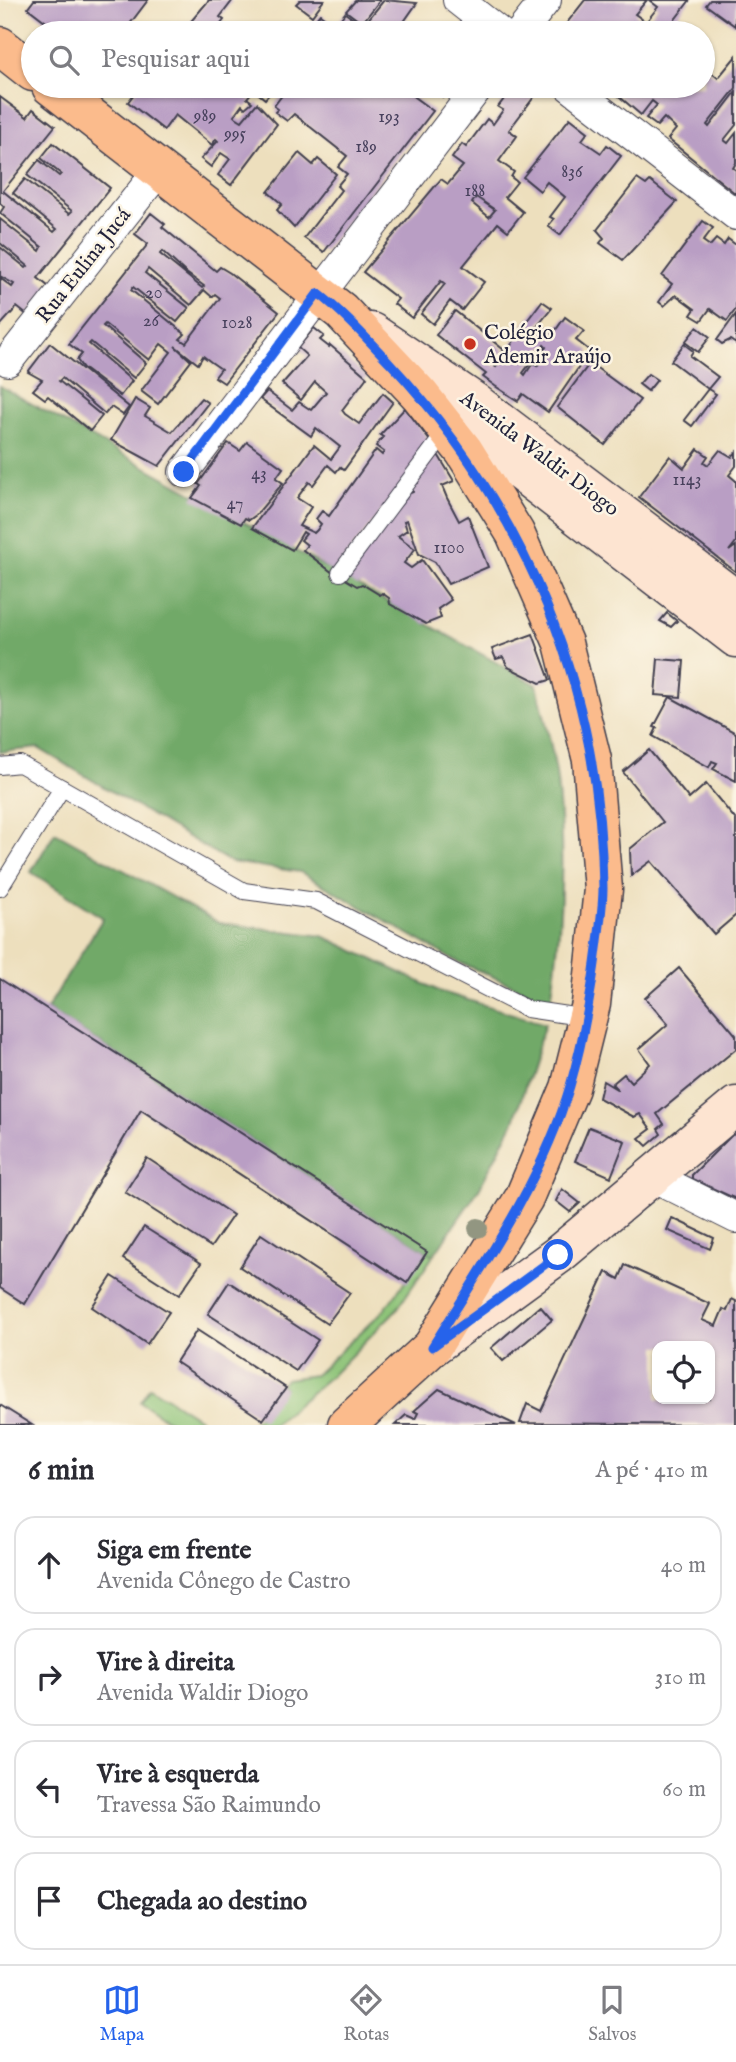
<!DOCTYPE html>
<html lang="pt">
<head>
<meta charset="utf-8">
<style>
  body { margin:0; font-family:"IM FELL English",serif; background:#f2f2f3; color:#2b2b33 }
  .controls { position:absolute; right:21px; bottom:21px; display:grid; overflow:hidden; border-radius:14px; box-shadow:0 2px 5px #0004 }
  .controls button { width:63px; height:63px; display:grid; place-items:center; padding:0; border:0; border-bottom:2px solid #e1e1e2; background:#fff; color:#2b2b33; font:35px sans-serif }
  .stop { position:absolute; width:21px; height:21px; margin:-16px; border:5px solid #2563eb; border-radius:50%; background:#fff }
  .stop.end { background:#2563eb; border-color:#fff; box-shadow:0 2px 7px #0008 }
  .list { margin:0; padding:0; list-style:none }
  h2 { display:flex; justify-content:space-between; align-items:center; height:91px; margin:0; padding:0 28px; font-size:30px }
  h2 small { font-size:23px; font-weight:400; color:#7c7c81 }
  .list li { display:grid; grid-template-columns:46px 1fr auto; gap:21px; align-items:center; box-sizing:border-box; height:98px; margin:0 14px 14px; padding:0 14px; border:2px solid #e1e1e2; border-radius:21px }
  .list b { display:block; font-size:26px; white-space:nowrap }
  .list p { margin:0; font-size:23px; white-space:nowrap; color:#7c7c81 }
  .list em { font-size:23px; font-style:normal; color:#7c7c81 }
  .icon { flex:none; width:38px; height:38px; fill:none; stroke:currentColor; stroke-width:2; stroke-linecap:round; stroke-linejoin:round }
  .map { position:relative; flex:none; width:736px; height:1425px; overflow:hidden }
  .search { position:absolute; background:#fff; box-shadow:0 2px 5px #0004; left:21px; right:21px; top:21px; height:77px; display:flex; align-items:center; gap:18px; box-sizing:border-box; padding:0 24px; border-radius:38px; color:#7c7c81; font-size:26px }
  .sheet { height:539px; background:#fff }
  nav { display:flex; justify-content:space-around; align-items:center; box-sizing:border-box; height:98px; border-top:2px solid #e1e1e2; background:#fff; font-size:19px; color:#7c7c81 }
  nav a { display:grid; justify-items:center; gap:4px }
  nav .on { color:#2563eb }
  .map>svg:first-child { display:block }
</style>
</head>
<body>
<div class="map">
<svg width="736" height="1425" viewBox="0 0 736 1425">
  <rect width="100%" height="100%" fill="#fcf5e5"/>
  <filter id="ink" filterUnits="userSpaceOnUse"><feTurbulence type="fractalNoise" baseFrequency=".0143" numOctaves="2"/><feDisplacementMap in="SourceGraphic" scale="14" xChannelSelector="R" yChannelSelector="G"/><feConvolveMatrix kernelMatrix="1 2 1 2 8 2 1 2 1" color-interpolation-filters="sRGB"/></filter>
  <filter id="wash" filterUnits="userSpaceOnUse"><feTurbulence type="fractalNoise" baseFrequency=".00686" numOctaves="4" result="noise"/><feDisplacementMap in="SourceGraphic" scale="28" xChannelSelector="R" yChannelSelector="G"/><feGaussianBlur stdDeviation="1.57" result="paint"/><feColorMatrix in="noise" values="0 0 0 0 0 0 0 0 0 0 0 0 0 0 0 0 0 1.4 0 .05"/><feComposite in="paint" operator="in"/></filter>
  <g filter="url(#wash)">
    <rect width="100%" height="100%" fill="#eddfbd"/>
    <!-- green -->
    <g fill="#8cc377" stroke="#577259" stroke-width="2">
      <polygon points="427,1252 433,1256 397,1309 333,1374 273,1425 251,1425 285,1388 281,1385 286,1379 315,1375 384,1310"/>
      <polygon points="150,1387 209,1425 175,1425 140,1402"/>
    </g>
    <!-- forest -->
    <g fill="#71a968" stroke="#4a6652" stroke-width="2">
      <path d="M0,386L537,685C544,716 553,748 557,780C565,854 562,928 551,1002L452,959L300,872L230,862L38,748L0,752Z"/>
      <polygon points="55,832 219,923 323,936 439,991 545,1024 514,1121 479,1189 433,1256 47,1009 103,918 31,872"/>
    </g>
    <g id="blocks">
      <!-- building -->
      <g fill="#b99ec4" fill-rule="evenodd">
        <polygon points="34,0 148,0 123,33 47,33 45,32 50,25 28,8"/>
        <polygon points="209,0 233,0 220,17 224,20 214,33 181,33"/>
        <polygon points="300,0 324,0 312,16 296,4"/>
        <polygon points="356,0 380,0 362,23 346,11"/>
        <polygon points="384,0 417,3 396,33 329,33 345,13 363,26"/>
        <polygon points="585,0 647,0 635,14 646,22 658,7 649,0 690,0 670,26 680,33 559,33"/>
        <polygon points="710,0 736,0 735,26 706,5"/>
        <polygon points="320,14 333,24 325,33 318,33 310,27"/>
        <polygon points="736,56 736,88 707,125 709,127 736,92 736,125 724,140 728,143 736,133 736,163 733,168 736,170 736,194 668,139 676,129 664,118 657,126 646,118 657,105 652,101 641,115 607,86 703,86 703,66 718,78"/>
        <polygon points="140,86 244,86 252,92 247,98 252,102 245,108 242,105 234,116 242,121 257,103 277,124 231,185 218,175 230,159 221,153 211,167 201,159 218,141 216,139 212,145 175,115 164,130 128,102"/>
        <polygon points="257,86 276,86 265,99 254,90"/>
        <polygon points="289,86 377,86 381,89 383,86 399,86 405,90 409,86 452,86 443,97 433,89 430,94 421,88 414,97 433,111 324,252 304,238 341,190 337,186 347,174 338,167 347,156 294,114 287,121 275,112 278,109 274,106"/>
        <path d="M514,86L519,91L527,86L537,93L509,130L517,136L499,161L514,172L511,177L517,182L505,197L523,212L508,231L498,223L463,266L484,282L462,310L450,301L433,324L421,314L445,284L441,281L412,318L394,304L398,299L363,272L441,179L448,184L463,166L452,158L462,144L466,147L487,119L493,124L503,110L498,107ZM476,197L495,210L489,217L472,203Z"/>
        <polygon points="0,97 27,117 33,109 55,126 3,191 54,232 57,229 13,193 25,179 69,214 72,211 27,175 39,160 59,176 61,174 41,158 53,143 110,188 38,278 49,287 27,315 17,307 0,326 0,278 12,287 14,284 0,276 0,247 26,268 28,266 0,243 0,219 40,251 42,247 0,213 4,207 0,203"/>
        <polygon points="570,118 588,132 582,140 601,153 607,145 621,156 560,235 548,226 554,219 550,217 565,197 547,182 540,191 523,177"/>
        <polygon points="299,153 313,165 318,159 336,174 294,228 277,210 282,204 268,192"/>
        <polygon points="637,179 646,185 650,181 677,202 623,260 600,243 604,238 597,230"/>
        <path d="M151,213L165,224L162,227L216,271L220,267L230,273L279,312L224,383L215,377L221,369L211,362L203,356L198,364L175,346L191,361L158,404L141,391L171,352L161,344L149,360L105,324L103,326L146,363L134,378L91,342L89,344L132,381L120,396L83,368L77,360L82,354L69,344L148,244L135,234ZM162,251L185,272L204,286L202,288L160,254ZM148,269L191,305L204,290L212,297L215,294L220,298L186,343L180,339L185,334L131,290L133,287L177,322L189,308L145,273Z"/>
        <polygon points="703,221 713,228 703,241 710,246 716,239 724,245 728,239 736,245 736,309 727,321 710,309 701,321 691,315 695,309 676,295 664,306 659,302 672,284 662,276"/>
        <path d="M542,301L552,308L532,333L535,335L542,325L553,334L565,317L584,331L576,340L590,351L548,412L523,394L518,401L495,386L483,377L486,374L436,335L455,311L504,350L493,365L496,367L518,335L523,339L529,331L523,326ZM544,345L546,347L539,357L542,359L537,366L533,363L525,375L523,373Z"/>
        <polygon points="736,314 736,344 730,340 722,344 717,340"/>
        <polygon points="697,327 710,337 698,352 685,342"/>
        <polygon points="314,328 324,336 320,340 329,347 330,345 367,377 342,410 345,414 359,424 383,393 393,402 344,470 340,467 336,472 328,465 313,485 309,482 297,498 311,507 299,526 314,533 317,530 321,524 316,519 322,511 329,516 376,450 382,455 384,452 376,446 383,437 380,435 405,408 433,445 333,573 303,550 307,545 301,540 306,534 303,532 292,550 252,528 314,445 331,459 340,447 316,428 311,436 260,399 267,391 292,410 299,402 311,410 326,392 315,382 301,400 282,384 307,356 298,348"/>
        <polygon points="50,343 129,407 123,415 111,407 105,414 62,378 59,381 102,416 90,431 48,396 45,399 33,390 42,380 28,372"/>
        <polygon points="684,344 693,351 690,356 718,377 708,389 671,361"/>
        <polygon points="590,363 640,400 605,445 557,407"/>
        <polygon points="648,374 657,380 648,391 639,384"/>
        <polygon points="708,389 716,394 692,426 684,420"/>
        <polygon points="201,398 208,403 159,466 111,440 135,399 150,408 145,416 172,432"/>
        <polygon points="247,442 283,468 276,478 283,483 256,515 249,520 245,518 241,524 192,498 201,486 198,484 228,443 240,451"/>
        <polygon points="698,449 708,456 704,462 708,465 720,450 732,457 736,452 736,466 729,475 736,481 736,542 729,551 736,546 736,572 639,497 670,456 684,468"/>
        <polygon points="437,453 454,481 442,486 447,498 459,521 468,516 488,567 448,584 435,562 419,554 407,520 404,521 407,530 398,536 415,549 404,563 411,568 422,560 451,600 438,609 441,618 426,624 390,604 389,598 382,593 380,595 362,584 357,586 342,577 407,497 406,495 413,492 412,486 418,483 415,474"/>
        <polygon points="667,613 677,621 671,627 660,621"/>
        <polygon points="533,634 550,680 540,683 508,667 503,657 496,659 492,649"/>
        <polygon points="658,659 684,661 681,697 655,695"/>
        <polygon points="670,697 736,733 736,781 713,769 717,763 712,761 709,767 653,736 657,728 654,727"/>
        <polygon points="649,750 689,799 706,784 736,820 736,915 714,934 651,861 631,876 630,849 663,822 623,772"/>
        <polygon points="679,968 736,1035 736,1049 657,1114 664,1124 658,1129 661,1134 647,1146 639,1138 651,1129 640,1114 634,1117 599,1098 603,1081 618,1090 612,1084 624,1074 631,1082 650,1064 639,1049 668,1024 645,998"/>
        <polygon points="0,979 427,1252 407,1283 141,1110 25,1304 0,1288"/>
        <polygon points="589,1127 625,1141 611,1177 575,1161"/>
        <polygon points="733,1134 736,1136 736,1199 692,1179 692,1175"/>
        <polygon points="147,1158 233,1215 211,1247 125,1192"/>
        <polygon points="562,1189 580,1203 570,1212 556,1201"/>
        <polygon points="672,1218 714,1238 710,1249 667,1230"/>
        <polygon points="144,1227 201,1263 179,1295 123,1259"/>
        <polygon points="261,1234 350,1293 327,1324 240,1267"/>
        <path d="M625,1265L710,1304L702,1320L716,1326L723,1309L727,1311L732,1299L736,1301V1425L520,1423L527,1404L541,1411L606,1272L619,1279ZM657,1346H710V1399H657Z"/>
        <polygon points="112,1276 169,1312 147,1344 92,1307"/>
        <polygon points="229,1282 318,1340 296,1371 208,1314"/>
        <polygon points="540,1306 552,1320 503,1361 491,1348"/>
        <polygon points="197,1330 286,1388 263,1420 176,1362"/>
        <polygon points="439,1389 516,1425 395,1425 406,1415 415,1419 418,1413 414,1411"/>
        <polygon points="0,1405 32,1425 0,1425"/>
      </g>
    </g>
  </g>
  <g filter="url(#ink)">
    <use href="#blocks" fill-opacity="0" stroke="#403e4e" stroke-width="2"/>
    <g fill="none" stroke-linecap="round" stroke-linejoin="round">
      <defs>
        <g id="lane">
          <polyline points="340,573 447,430"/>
          <polyline points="0,766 20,764 244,891 316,901 527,1009 587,1018"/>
          <polyline points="0,888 62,788"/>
        </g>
        <g id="street">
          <polyline points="458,0 500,33"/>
          <polyline points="520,33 546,0"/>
          <polyline points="569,86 736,215"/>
          <polyline points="8,361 159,170"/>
          <polyline points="184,472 479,86"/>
          <polyline points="652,1176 736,1218"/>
        </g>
        <g id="secondary">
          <polyline points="371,332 473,401 736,600"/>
          <polyline points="441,411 736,638"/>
          <polyline points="432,1347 558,1255 736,1106"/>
        </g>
        <g id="primary">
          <polyline points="0,46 33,72"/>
          <polyline points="51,86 341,311 420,395 464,451 515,533 563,643 592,760 603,889 591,1004 570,1088 524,1198 432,1347 347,1425"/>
        </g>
      </defs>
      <!-- lane casing -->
      <use href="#lane" stroke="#403e4e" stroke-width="18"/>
      <!-- street casing -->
      <use href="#street" stroke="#403e4e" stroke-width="32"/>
      <!-- secondary casing -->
      <use href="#secondary" stroke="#403e4e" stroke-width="41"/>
      <!-- primary casing -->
      <use href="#primary" stroke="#403e4e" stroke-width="41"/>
      <!-- lane -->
      <use href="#lane" stroke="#fff" stroke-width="16"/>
      <!-- street -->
      <use href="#street" stroke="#fff" stroke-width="30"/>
      <!-- secondary -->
      <use href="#secondary" stroke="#fde4d1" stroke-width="38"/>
      <!-- primary -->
      <use href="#primary" stroke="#fbbb8c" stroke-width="38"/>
    </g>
    <!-- trees -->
    <circle fill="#929681" cx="478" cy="1228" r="10"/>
  </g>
  <g fill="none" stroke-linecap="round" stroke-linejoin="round" filter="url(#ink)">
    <!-- route -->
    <path stroke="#2563eb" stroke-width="9" d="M184,472L318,293C345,314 367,339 390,363C526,509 601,688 603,888C603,905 600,924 598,941C592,990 584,1038 570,1086C542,1181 484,1264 432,1347L558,1255"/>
  </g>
  <!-- markers -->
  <circle fill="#c8321e" stroke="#fcf5e5" stroke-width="2.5" cx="470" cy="344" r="7"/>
  <g text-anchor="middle" stroke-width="5" stroke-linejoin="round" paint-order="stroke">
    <!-- number labels -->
    <g font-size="18" fill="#48415d">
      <text x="205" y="121">989</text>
      <text x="389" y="122">193</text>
      <text x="235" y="139">995</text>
      <text x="366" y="152">189</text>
      <text x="572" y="177">836</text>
      <text x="475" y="196">188</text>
      <text x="154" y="298">20</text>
      <text x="151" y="326">26</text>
      <text x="237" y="328">1028</text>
      <text x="259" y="479">43</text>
      <text x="687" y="485">1143</text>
      <text x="235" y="509">47</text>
      <text x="449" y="553">1100</text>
    </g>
    <!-- street labels -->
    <g font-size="21" fill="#22223b" stroke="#fcf5e5">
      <text transform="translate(83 265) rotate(-52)" y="7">Rua Eulina Jucá</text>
      <text transform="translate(540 453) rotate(37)" y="7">Avenida Waldir Diogo</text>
    </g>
    <!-- poi labels -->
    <g font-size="21" fill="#22223b" stroke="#fcf5e5" text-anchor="start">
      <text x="484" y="339">Colégio<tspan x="484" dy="24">Ademir Araújo</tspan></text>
    </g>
  </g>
</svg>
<div class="controls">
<button><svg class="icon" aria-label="locate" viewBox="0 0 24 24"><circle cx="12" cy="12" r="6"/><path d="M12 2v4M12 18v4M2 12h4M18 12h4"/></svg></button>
</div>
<div class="stop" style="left:558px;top:1255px"></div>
<div class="stop end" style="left:184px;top:472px"></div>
<div class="search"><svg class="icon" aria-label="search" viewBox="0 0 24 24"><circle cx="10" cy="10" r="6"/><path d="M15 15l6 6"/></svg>Pesquisar aqui</div>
</div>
<section class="sheet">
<h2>6 min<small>A pé · 410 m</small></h2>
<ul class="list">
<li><svg class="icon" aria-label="ahead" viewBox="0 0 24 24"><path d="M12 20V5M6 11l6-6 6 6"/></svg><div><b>Siga em frente</b><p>Avenida Cônego de Castro</p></div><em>40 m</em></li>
<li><svg class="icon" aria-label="right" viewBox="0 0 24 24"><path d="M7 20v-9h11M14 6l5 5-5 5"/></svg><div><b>Vire à direita</b><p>Avenida Waldir Diogo</p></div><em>310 m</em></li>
<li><svg class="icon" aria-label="left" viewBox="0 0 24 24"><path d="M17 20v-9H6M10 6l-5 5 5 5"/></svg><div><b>Vire à esquerda</b><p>Travessa São Raimundo</p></div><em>60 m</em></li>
<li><svg class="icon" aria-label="arrive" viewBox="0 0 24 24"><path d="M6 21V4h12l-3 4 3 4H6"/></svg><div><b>Chegada ao destino</b></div></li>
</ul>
</section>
<nav>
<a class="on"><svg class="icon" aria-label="map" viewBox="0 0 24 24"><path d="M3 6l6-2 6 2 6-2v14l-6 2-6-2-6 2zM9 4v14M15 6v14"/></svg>Mapa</a>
<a><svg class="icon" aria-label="directions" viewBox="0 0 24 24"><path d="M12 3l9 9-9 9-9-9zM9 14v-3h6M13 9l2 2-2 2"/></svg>Rotas</a>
<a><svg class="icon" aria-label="saved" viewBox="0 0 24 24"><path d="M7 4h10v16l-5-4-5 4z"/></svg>Salvos</a>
</nav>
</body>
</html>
